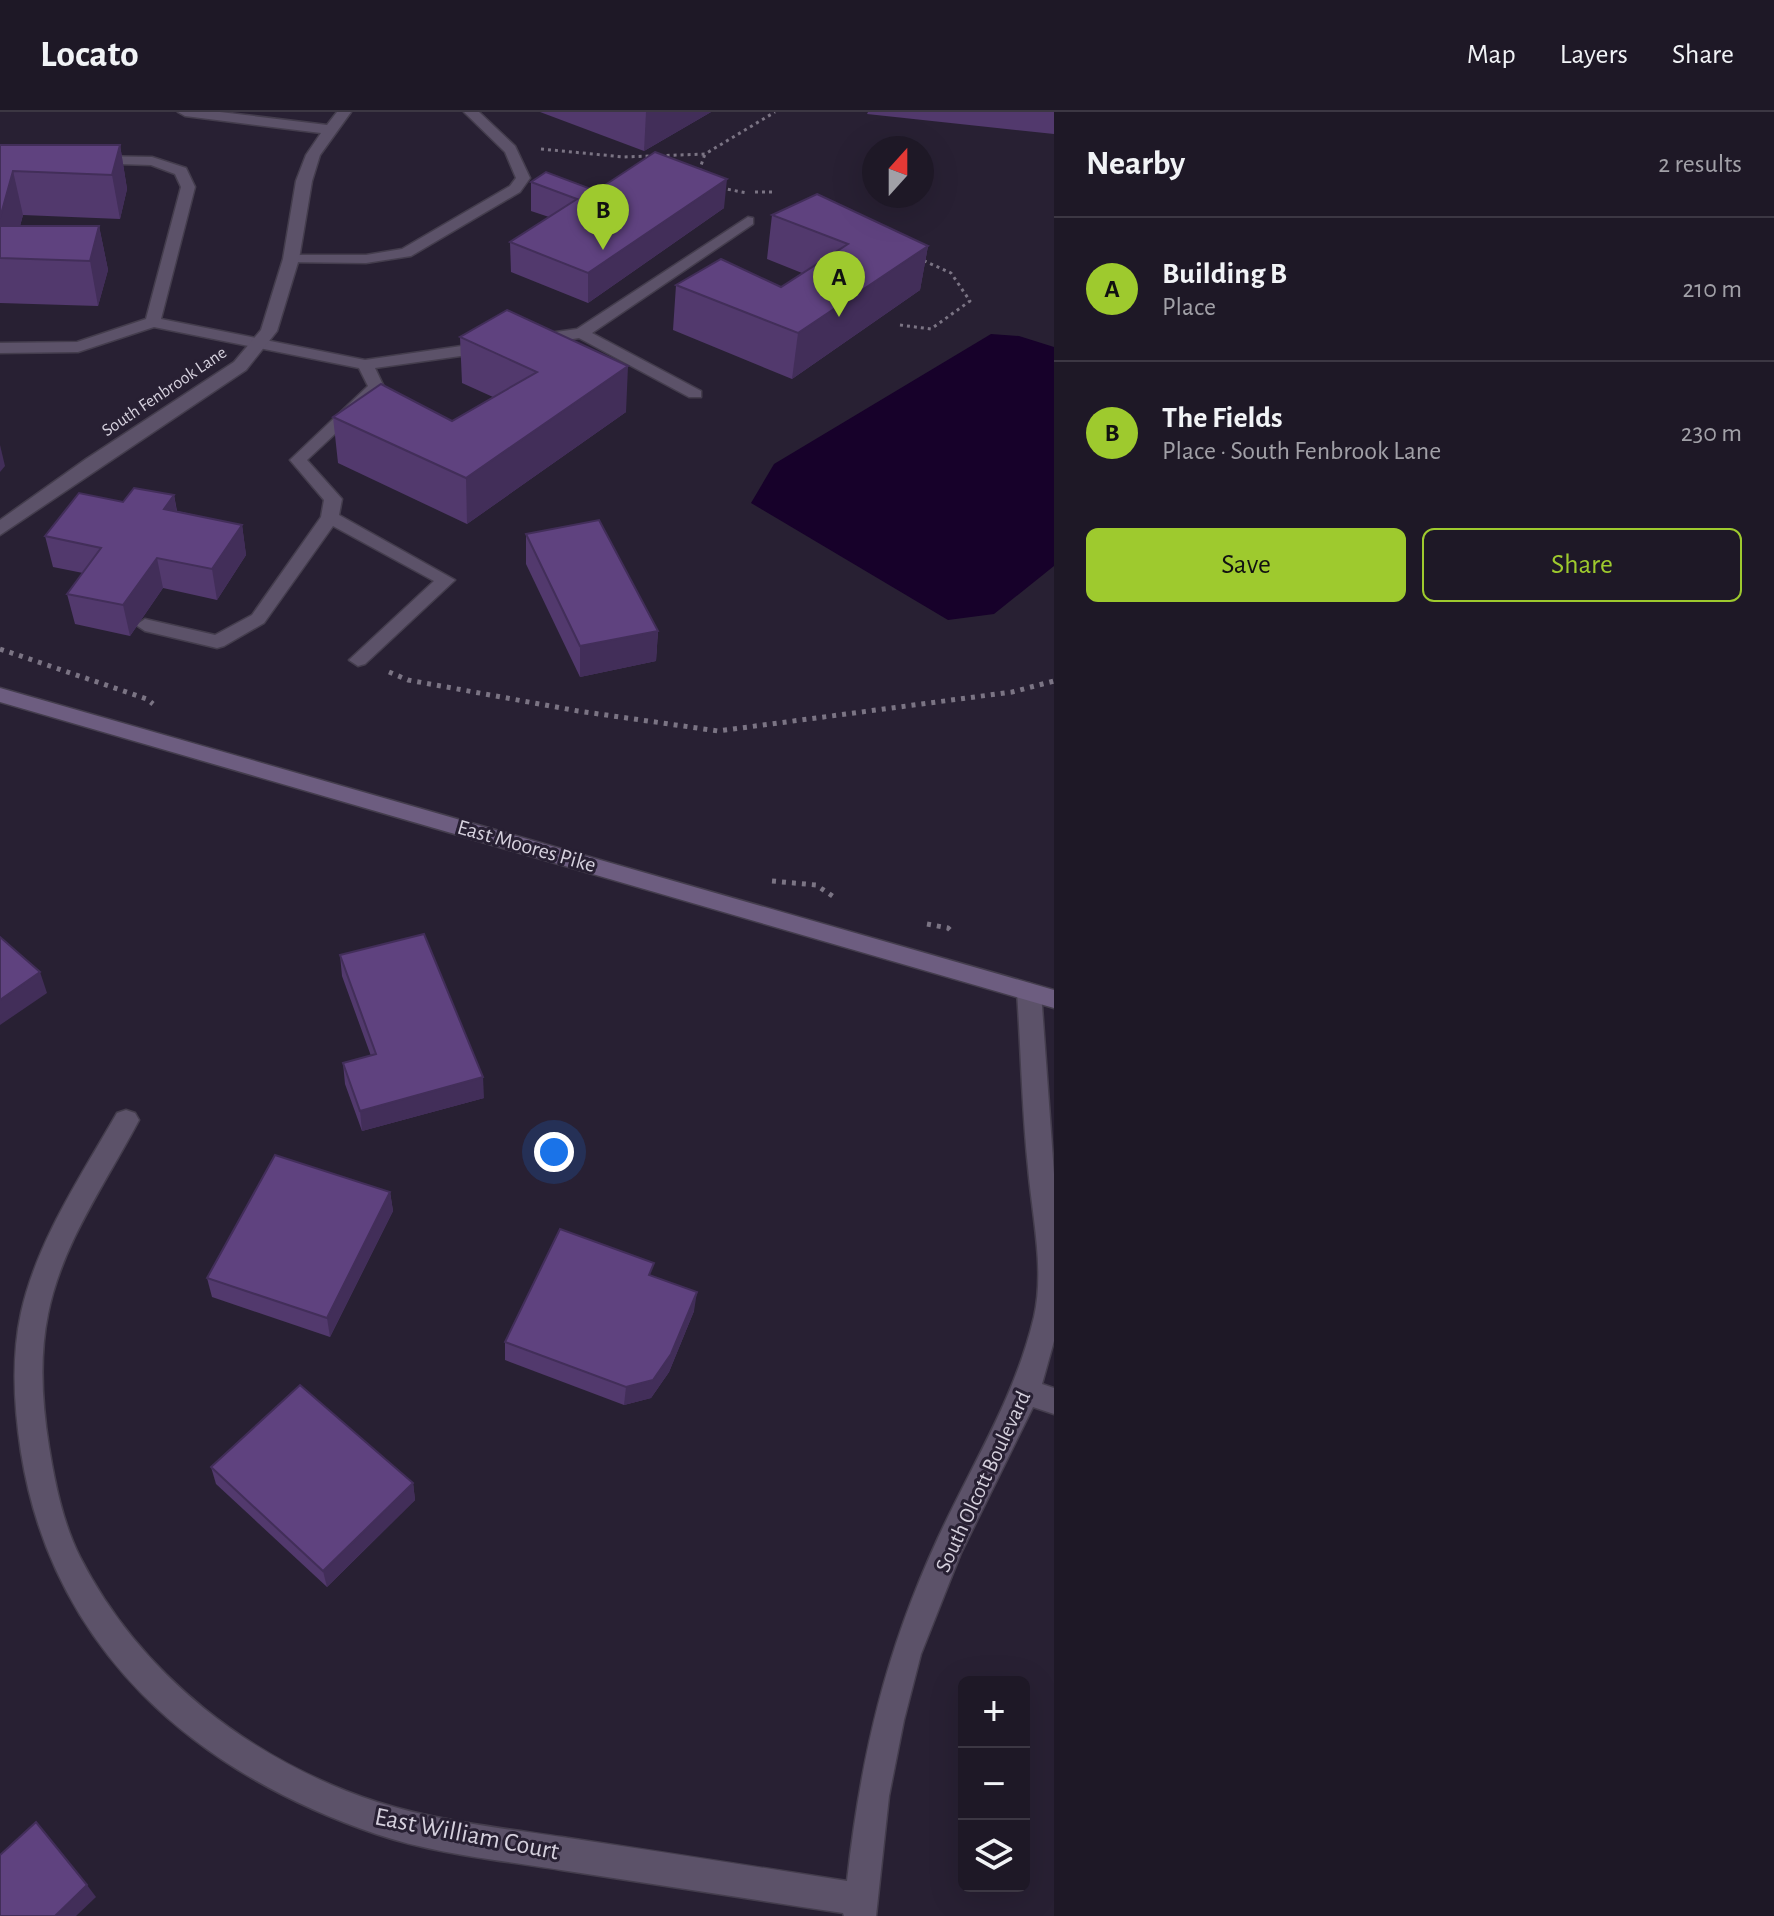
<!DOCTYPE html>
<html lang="en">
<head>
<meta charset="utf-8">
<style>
  body { margin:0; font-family:"Alegreya Sans",sans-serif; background:#2b2532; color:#f1f3f6 }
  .controls { position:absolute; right:24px; bottom:24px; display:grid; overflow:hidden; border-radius:12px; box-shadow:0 8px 32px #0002 }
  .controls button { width:72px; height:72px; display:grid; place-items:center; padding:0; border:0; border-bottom:2px solid #3c3743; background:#1e1826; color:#f1f3f6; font:40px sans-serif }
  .compass { position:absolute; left:862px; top:24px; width:72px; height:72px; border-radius:50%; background:#1e1826; box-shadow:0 8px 32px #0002; rotate:21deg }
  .you { position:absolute; left:554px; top:1040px; width:28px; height:28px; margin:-20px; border:6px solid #fff; border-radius:50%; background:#1a73e8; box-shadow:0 0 0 12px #1a73e833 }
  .badge { display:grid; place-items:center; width:52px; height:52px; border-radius:50%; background:#9eca2e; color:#111; font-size:26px; font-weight:700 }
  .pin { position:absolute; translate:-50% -66px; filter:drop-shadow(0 2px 4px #0008) }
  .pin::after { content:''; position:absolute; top:42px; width:28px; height:24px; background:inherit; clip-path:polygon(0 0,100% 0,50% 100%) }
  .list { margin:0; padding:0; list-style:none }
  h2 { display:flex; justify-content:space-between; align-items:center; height:104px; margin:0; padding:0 32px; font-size:34px }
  h2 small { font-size:26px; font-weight:400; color:#a1a0a7 }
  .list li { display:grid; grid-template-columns:52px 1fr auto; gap:24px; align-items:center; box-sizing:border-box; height:144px; padding:0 32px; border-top:2px solid #3c3743 }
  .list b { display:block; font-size:30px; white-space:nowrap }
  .list p { margin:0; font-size:26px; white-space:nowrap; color:#a1a0a7 }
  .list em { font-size:26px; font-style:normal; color:#a1a0a7 }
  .actions { display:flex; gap:16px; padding:24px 32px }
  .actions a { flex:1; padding:18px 0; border:2px solid #9eca2e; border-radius:12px; text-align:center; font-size:28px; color:#9eca2e }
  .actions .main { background:#9eca2e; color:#111 }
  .icon { flex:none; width:44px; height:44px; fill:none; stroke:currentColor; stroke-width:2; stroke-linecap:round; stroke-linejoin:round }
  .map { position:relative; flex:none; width:1054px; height:1804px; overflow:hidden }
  header { display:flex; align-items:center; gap:48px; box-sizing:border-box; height:112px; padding:0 40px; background:#1e1826; border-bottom:2px solid #3c3743 }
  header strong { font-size:38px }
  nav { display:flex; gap:44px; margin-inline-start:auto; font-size:28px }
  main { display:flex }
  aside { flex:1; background:#1e1826 }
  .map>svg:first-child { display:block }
</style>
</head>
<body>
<header>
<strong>Locato</strong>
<nav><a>Map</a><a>Layers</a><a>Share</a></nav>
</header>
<main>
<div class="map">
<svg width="1054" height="1804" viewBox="0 0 1054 1804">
  <rect width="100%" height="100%" fill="#282033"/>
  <!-- water -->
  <polygon fill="#17012a" points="991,222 1019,224 1054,235 1054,454 994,502 948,508 751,391 774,352"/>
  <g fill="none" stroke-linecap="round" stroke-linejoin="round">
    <defs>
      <g id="service">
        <polygon points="464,0 479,0 515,34 530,66 520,80 411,144 366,151 286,150 286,144 291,143 366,143 402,137 510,74 516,66 505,40"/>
        <polygon points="92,44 152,45 186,56 195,75 161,207 365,248 489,230 497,235 489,240 375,256 384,275 382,278 307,348 342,387 339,403 455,468 365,552 358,554 349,548 434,469 333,414 264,511 224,534 217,536 145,519 136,513 145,507 215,523 252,503 321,405 324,388 290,348 368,274 359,256 154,215 78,240 0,241 0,231 77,230 146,207 181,75 175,62 151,53 87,51 87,45"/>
        <polygon points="748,105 753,106 753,112 592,221 701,279 701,285 689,285 579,226 535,233 527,228 535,223 577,217"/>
      </g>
      <g id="minor">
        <polygon points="178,0 220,0 327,13 337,0 351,0 320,43 312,69 299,147 277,219 246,258 0,423 0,408 86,347 234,250 261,218 283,147 296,69 306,43 321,21 185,4"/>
        <path d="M1029,871L1037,874L1041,880L1054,1062V1229L1042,1272L1054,1276V1302L1033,1295L961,1441L921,1542L904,1608L889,1684L876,1804H844L843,1801C749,1787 655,1772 561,1758C499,1748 435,1742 376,1722C194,1660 52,1537 21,1340C14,1294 11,1247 21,1201C37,1129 81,1064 117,1001L126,998L135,1001L139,1008C106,1071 62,1131 48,1202C39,1246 42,1291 49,1335C55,1372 63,1411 80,1445C140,1563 252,1649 377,1690C437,1709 500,1716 562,1725C657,1739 752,1754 847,1769C861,1644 885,1541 938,1426C973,1350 1014,1288 1034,1205C1045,1157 1032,1104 1028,1055C1022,997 1021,938 1017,880L1021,874Z"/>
      </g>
      <polygon id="secondary" points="0,576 1054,878 1054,896 0,590"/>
    </defs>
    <!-- service casing -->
    <use href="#service" stroke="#443d4d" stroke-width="3"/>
    <!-- minor casing -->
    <use href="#minor" stroke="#443d4d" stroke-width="3"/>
    <!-- secondary casing -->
    <use href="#secondary" stroke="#443d4d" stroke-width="3"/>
    <!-- path-far1 -->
    <g stroke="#7b7484" stroke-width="3" stroke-dasharray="3 4" stroke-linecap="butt">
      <polyline points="541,37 624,45 705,42 775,0"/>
      <polyline points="699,59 705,42"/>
      <polyline points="721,76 747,81"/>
      <polyline points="755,80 775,80"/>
      <polyline points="900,213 931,217 970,189 951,161 920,147"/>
    </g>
    <!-- path -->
    <g stroke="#7b7484" stroke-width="5" stroke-dasharray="4 6" stroke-linecap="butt">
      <polyline points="0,537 147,587 153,592"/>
      <polyline points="389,560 408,568 578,599 718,619 1012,580 1054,569"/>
      <polyline points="772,769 816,773 837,787"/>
      <polyline points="927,812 948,816 954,822"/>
    </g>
    <!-- service -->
    <use href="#service" fill="#5c5269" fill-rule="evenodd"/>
    <!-- minor -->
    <use href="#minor" fill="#5c5269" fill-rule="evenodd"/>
    <!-- secondary -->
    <use href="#secondary" fill="#6d5d80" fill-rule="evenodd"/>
  </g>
  <!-- wall -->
  <g fill="#52396d">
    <polygon points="540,0 711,0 644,39"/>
    <polygon points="868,0 1054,0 1054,22 867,2"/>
    <polygon points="0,33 120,33 127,77 120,107 23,103 20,114 99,114 108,158 98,194 0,191"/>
    <polygon points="531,70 724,96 588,191 511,160 510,130 549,105 531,99"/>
    <polygon points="772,103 928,134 920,178 792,267 673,218 676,173 781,175 802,161 767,147"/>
    <polygon points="460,225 626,300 467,412 338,351 333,305 452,309 493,285 462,271"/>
    <polygon points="174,383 177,399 242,413 246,443 217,488 163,476 130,524 75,512 67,482 83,461 53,455 45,424 123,390"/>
    <polygon points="526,422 658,519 656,549 580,565 526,452"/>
    <polygon points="340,843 484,986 362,1019 345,972 343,951 371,944 342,864"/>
    <polygon points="390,1080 393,1099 330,1225 212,1185 207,1166"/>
    <polygon points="652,1164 694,1199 669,1260 651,1286 624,1293 505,1248 505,1230"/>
    <polygon points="211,1355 413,1371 415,1388 327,1475 216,1372"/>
  </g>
  <!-- shaded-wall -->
  <g fill="#422e59">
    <polygon points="646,0 711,0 644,39"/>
    <polygon points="120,33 127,77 120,107 112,63"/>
    <polygon points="13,59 23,103 11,147 0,124 0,106"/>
    <polygon points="727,67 724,96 588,191 588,161"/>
    <polygon points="99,114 108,158 98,194 90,149"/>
    <polygon points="928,134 920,178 792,267 798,221"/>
    <polygon points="628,254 626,300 467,412 466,366"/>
    <polygon points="0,333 5,354 0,360"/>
    <polygon points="174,383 179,414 164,397"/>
    <polygon points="242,413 246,443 217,488 212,457"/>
    <polygon points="157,446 163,476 130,524 123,493"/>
    <polygon points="658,519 656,549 580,565 580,534"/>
    <polygon points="40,860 47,881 0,913 0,888"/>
    <polygon points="483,965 484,986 362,1019 360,999"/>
    <polygon points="390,1080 393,1099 330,1225 327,1206"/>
    <polygon points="697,1180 694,1199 669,1260 651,1286 624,1293 626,1275"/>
    <polygon points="413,1371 415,1388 327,1475 323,1459"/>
    <polygon points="87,1773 96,1785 76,1804 55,1804"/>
  </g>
  <!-- building -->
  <g fill="#5f427f" stroke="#422e59" stroke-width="2">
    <polygon points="0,33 120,33 112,63 13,59 0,106"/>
    <polygon points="655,40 727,67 588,161 510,130 577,87 531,70 546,60 596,79"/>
    <polygon points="817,82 928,134 798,221 676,173 721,147 781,175 848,132 772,103"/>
    <polygon points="0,114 99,114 90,149 0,146"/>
    <polygon points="507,198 628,254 466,366 333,305 381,272 452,309 537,260 460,225"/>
    <polygon points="134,376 174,383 164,397 242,413 212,457 157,446 123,493 67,482 101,436 45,424 79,381 123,390"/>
    <polygon points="599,408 658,519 580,534 526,422"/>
    <polygon points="424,822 483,965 360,999 343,951 376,942 340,843"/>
    <polygon points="0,825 40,860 0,888"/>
    <polygon points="275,1043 390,1080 327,1206 207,1166"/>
    <polygon points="560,1117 654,1151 649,1163 697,1180 671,1242 653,1268 626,1275 505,1230"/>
    <polygon points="300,1273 413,1371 323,1459 211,1355"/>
    <polygon points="36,1710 87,1773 55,1804 0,1804 0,1743"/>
  </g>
  <g text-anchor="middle" stroke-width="6" stroke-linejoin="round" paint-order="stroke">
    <!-- far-street labels -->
    <g font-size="18" fill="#d5d0dd" stroke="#282033">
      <text transform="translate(164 279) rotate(-34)" y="6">South Fenbrook Lane</text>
    </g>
    <!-- street labels -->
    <g font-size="22" fill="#d5d0dd" stroke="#282033">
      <text transform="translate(527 733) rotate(16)" y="8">East Moores Pike</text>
      <text transform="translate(982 1369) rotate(-65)" y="8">South Olcott Boulevard</text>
    </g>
    <!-- near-street labels -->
    <g font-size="26" fill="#d5d0dd" stroke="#282033">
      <text transform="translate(467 1721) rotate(11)" y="9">East William Court</text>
    </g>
  </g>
</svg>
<div class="controls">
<button>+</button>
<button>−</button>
<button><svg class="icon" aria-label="layers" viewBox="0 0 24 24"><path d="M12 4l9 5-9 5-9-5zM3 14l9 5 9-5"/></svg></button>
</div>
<svg class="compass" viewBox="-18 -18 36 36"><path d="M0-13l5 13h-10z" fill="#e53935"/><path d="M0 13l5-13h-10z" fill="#a1a0a7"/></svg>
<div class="you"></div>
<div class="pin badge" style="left:839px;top:205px">A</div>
<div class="pin badge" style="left:603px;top:138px">B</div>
</div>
<aside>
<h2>Nearby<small>2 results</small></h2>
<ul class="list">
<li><span class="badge">A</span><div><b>Building B</b><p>Place</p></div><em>210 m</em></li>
<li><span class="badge">B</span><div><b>The Fields</b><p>Place · South Fenbrook Lane</p></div><em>230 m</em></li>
</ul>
<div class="actions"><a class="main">Save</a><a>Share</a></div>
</aside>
</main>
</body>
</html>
